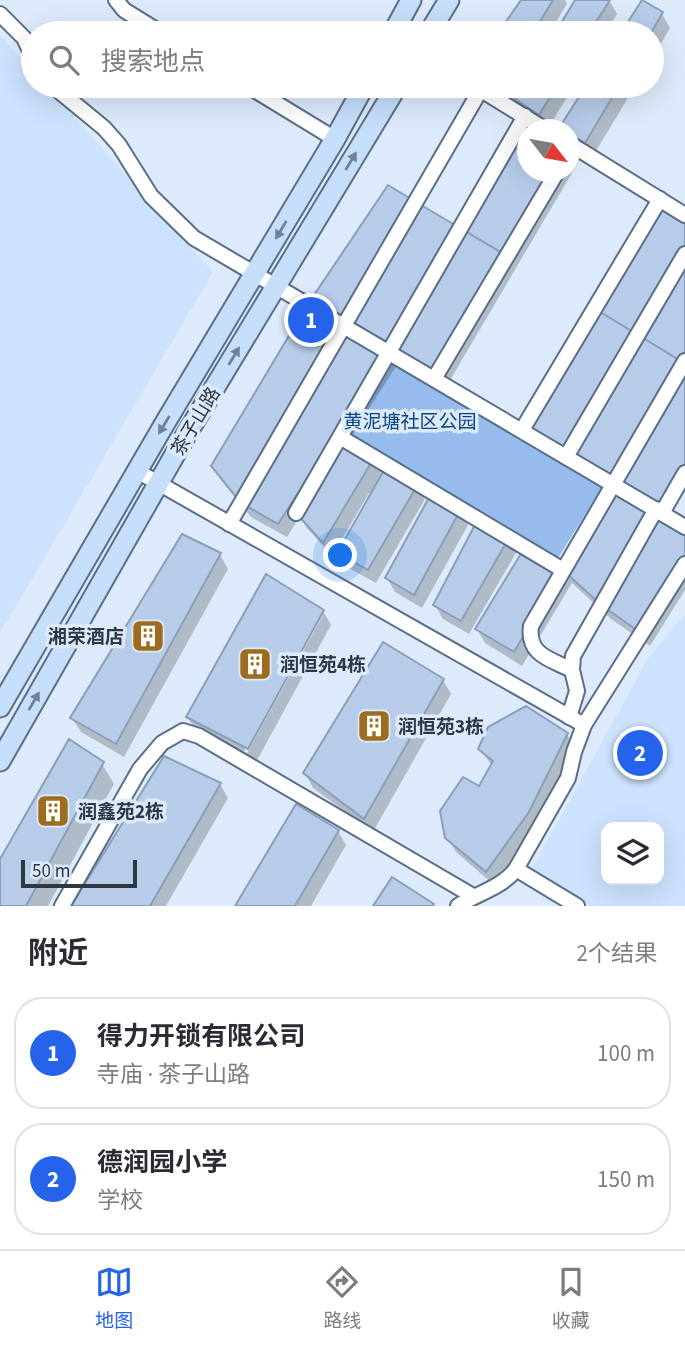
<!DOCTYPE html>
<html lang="zh">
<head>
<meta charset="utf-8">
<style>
  body { margin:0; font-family:"Source Sans 3","Noto Sans SC",sans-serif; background:#f2f2f3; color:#2b2b33 }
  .controls { position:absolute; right:21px; bottom:21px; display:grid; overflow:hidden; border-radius:14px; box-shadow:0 7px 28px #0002 }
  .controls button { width:63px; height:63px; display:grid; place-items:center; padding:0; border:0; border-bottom:2px solid #e1e1e2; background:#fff; color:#2b2b33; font:35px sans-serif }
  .compass { position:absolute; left:517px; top:119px; width:63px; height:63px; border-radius:50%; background:#fff; box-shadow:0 7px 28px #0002; rotate:121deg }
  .scale { position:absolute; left:21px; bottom:18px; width:116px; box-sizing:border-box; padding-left:7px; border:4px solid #2f3742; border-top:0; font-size:19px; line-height:24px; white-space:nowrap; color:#2f3742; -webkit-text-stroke:5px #ddeafb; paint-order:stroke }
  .you { position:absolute; left:341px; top:556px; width:24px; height:24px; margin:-18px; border:5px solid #fff; border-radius:50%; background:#1a73e8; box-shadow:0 0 0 10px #1a73e833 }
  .badge { display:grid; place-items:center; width:46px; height:46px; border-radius:50%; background:#2563eb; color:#fff; font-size:23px; font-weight:700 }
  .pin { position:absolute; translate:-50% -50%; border:4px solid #fff; box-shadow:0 2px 7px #0006 }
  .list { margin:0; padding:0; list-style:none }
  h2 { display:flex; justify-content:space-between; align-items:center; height:91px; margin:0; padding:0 28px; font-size:30px }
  h2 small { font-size:23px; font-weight:400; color:#7c7c81 }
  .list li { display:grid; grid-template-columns:46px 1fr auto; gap:21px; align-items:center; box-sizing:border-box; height:112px; margin:0 14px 14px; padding:0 14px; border:2px solid #e1e1e2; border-radius:28px }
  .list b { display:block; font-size:26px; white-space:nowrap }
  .list p { margin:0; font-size:23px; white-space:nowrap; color:#7c7c81 }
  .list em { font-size:23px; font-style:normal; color:#7c7c81 }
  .icon { flex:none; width:38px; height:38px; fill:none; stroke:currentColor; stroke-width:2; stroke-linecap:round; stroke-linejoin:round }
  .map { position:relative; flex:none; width:685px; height:906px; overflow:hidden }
  .search { position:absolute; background:#fff; box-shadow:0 7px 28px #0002; left:21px; right:21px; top:21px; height:77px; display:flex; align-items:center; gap:18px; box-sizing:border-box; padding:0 24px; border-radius:38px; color:#7c7c81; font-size:26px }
  .sheet { height:343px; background:#fff }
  nav { display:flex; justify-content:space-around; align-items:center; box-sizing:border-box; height:98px; border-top:2px solid #e1e1e2; background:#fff; font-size:19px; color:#7c7c81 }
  nav a { display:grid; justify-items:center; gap:4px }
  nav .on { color:#2563eb }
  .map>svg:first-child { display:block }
</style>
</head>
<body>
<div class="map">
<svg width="685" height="906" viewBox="0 0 685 906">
  <rect width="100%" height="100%" fill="#ddeafb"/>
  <!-- built -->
  <g fill="#cce2fd" fill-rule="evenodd">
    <polygon points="0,35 33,72 33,86 46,86 213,272 0,633"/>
    <path d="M685,615V906H591L528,876L649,657ZM606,827H659V880H606Z"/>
  </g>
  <!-- green -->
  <polygon fill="#95bced" points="392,358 603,486 558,558 347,436"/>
  <!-- shadow -->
  <g fill="#0003">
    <polygon points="523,0 565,0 567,4 549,33 500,33"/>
    <polygon points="577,0 609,0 617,14 606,33 557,33"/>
    <polygon points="643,2 662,14 670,28 652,59 652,33 623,33"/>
    <polygon points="480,86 518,86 508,102"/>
    <polygon points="524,86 574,86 548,128 524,112 516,98"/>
    <polygon points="588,86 635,86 593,156 570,142 570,130 561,128"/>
    <polygon points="528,130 528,172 570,172 570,146 579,161 443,392 397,365 347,443 373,459 383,476 417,485 425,499 376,583 347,567 339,553 372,495 369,493 332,556 307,528 300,516 287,537 251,517 221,480 213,466 461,231"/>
    <polygon points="685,217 685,491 667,518 685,529 685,590 650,646 611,619 572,583 522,666 485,643 477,629 564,572 611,491"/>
    <polygon points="460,510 468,525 422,608 395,592 387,578"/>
    <polygon points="508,539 516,553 469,634 443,619 435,605"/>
    <polygon points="220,555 228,569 124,757 81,732 72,718"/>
    <polygon points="323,611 331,625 256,762 245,757 323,615 319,615 242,755 196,732 188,717"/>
    <polygon points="443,680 451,694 373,832 313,788 305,773"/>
    <polygon points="567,734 575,749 536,827 494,885 456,852 447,837 492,766 480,749"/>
    <polygon points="102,764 114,784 48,906 0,906 0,862"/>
    <polygon points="220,784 228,798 166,906 73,906"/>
    <polygon points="338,831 346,845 311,906 237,906"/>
  </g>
  <!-- building -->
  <g fill="#b6cce8" stroke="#899fb9" stroke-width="2">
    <polygon points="521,0 553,0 533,33 498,33"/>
    <polygon points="575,0 610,0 589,33 555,33"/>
    <polygon points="642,0 663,12 651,33 621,33"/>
    <polygon points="522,86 557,86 539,115 514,98"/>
    <polygon points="586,86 619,86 585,143 570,134 570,130 559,128"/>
    <polygon points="525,116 546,130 528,130 528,172 557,172 507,256 460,228"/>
    <polygon points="388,185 416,202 344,326 308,304"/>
    <polygon points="660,199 685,215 685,254 638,335 595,309"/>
    <polygon points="416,202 460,228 389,352 344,326"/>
    <polygon points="460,228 507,256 434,379 389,352"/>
    <polygon points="685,254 685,361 684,363 638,335"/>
    <polygon points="308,304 344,326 241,503 211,466"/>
    <polygon points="595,309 638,335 566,457 522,430"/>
    <polygon points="344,326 389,352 278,524 241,503"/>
    <polygon points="638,335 684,363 614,484 566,457"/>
    <polygon points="685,364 685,465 656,509 614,484"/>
    <polygon points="340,437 374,458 323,543 296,513"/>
    <polygon points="387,465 418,484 368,570 337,553"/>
    <polygon points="614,484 656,509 601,605 563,570"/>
    <polygon points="432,492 461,509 414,595 385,578"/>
    <polygon points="662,513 685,527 685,564 641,633 601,605"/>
    <polygon points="478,519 509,538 461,621 433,605"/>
    <polygon points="182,534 221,553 116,744 70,718"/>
    <polygon points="525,547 563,570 514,652 475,629"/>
    <polygon points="266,574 324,610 248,749 186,717"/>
    <polygon points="383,642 444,679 364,819 303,773"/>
    <polygon points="526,706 568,733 529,812 486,872 445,838 440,811 463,777 479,786 493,761 478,749 488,727"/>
    <polygon points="69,739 104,762 26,906 0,906 0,859"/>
    <polygon points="164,756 221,783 150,906 71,906"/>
    <polygon points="296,804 339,830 295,906 235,906"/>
    <polygon points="392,877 434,904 433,906 373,906"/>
  </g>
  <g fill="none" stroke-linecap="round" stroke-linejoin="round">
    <defs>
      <g id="minor">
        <polyline points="116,0 124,10 161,33"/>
        <polyline points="0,14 24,38 33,57"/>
        <polyline points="53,86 104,128 119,145 151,196 194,238 685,527"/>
        <polyline points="248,86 335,139"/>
        <polyline points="475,86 546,130"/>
        <polyline points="570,144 685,215"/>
        <polyline points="434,379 557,172"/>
        <polyline points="522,430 660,199"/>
        <polyline points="340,437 563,570"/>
        <polyline points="566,457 685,254"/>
        <polyline points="137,471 584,725"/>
        <polyline points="296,513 525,116"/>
        <polyline points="662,513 685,473"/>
        <polyline points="229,524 481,89"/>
        <path d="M572,670C550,659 527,655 531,626L685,361"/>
        <polyline points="569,717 577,691 572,670 573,656 656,509"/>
        <polyline points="516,869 577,906"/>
        <polyline points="62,906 140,769 162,743 183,731 199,736 473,896"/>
        <path d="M458,906C477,893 502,888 516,869L568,778L574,752L584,725L685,564"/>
      </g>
      <g id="secondary">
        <polyline points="393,33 411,0"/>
        <polyline points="429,33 449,0"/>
        <polyline points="0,707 165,423 335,139 364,86"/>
        <polyline points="0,761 186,435 397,86"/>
      </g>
    </defs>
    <!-- minor casing -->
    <use href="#minor" stroke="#5a6e87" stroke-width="18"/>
    <!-- secondary casing -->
    <use href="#secondary" stroke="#5a6e87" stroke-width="23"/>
    <!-- minor -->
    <use href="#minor" stroke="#fff" stroke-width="14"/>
    <!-- secondary -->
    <use href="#secondary" stroke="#c5defa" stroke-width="19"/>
  </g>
  <!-- one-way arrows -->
  <defs><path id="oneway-solid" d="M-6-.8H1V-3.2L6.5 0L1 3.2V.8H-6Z" transform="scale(1.75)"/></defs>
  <g fill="#728295">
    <use href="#oneway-solid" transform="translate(351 161) rotate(-59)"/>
    <use href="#oneway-solid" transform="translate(281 230) rotate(121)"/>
    <use href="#oneway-solid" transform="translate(234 356) rotate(-59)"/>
    <use href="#oneway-solid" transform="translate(164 425) rotate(121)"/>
    <use href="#oneway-solid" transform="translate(34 701) rotate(-60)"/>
  </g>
  <!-- icons -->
  <defs>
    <symbol id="building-square" viewBox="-11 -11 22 22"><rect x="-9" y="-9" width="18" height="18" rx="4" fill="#9d6c20" stroke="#ddeafb"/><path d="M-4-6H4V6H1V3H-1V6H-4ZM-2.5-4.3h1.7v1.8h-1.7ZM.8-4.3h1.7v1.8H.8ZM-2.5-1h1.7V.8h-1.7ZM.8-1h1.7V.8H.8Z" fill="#fff"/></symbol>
  </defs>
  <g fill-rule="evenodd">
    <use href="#building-square" x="129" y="617" width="38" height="38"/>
    <use href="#building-square" x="236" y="645" width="38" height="38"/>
    <use href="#building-square" x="355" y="707" width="38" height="38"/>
    <use href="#building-square" x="34" y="792" width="38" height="38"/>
  </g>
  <g text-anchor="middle" stroke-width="7" stroke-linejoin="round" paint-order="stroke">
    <!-- street labels -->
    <g font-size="19" fill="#2f3742" stroke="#ddeafb">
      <text transform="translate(195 421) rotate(-59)" y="7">茶子山路</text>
    </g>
    <!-- park labels -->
    <g font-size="19" fill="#0b4581" stroke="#ddeafb">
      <text x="410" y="428">黄泥塘社区公园</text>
    </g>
    <!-- poi labels -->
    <g font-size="19" font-weight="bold" fill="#2f3742" stroke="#ddeafb" text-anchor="start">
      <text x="124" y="643" text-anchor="end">湘荣酒店</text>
      <text x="280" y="671">润恒苑4栋</text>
      <text x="398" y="733">润恒苑3栋</text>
      <text x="78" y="818">润鑫苑2栋</text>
    </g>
  </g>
</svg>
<div class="controls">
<button><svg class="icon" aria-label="layers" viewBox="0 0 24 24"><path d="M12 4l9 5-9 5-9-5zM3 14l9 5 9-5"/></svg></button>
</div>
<svg class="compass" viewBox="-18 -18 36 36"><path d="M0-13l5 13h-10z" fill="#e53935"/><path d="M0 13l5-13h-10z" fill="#7c7c81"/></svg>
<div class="scale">50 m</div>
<div class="you"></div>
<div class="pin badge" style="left:311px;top:320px">1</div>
<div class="pin badge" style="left:640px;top:753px">2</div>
<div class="search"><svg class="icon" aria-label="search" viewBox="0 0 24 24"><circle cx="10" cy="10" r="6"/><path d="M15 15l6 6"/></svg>搜索地点</div>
</div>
<section class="sheet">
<h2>附近<small>2个结果</small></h2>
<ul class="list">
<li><span class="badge">1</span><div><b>得力开锁有限公司</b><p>寺庙 · 茶子山路</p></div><em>100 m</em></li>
<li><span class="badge">2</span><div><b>德润园小学</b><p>学校</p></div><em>150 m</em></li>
</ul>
</section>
<nav>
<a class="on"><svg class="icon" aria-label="map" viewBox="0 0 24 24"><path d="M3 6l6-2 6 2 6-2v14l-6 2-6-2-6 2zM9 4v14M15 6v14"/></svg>地图</a>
<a><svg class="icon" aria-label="directions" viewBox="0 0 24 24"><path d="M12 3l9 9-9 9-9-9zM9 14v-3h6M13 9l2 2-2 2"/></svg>路线</a>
<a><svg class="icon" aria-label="saved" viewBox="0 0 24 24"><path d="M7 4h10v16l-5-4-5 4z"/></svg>收藏</a>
</nav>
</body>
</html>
